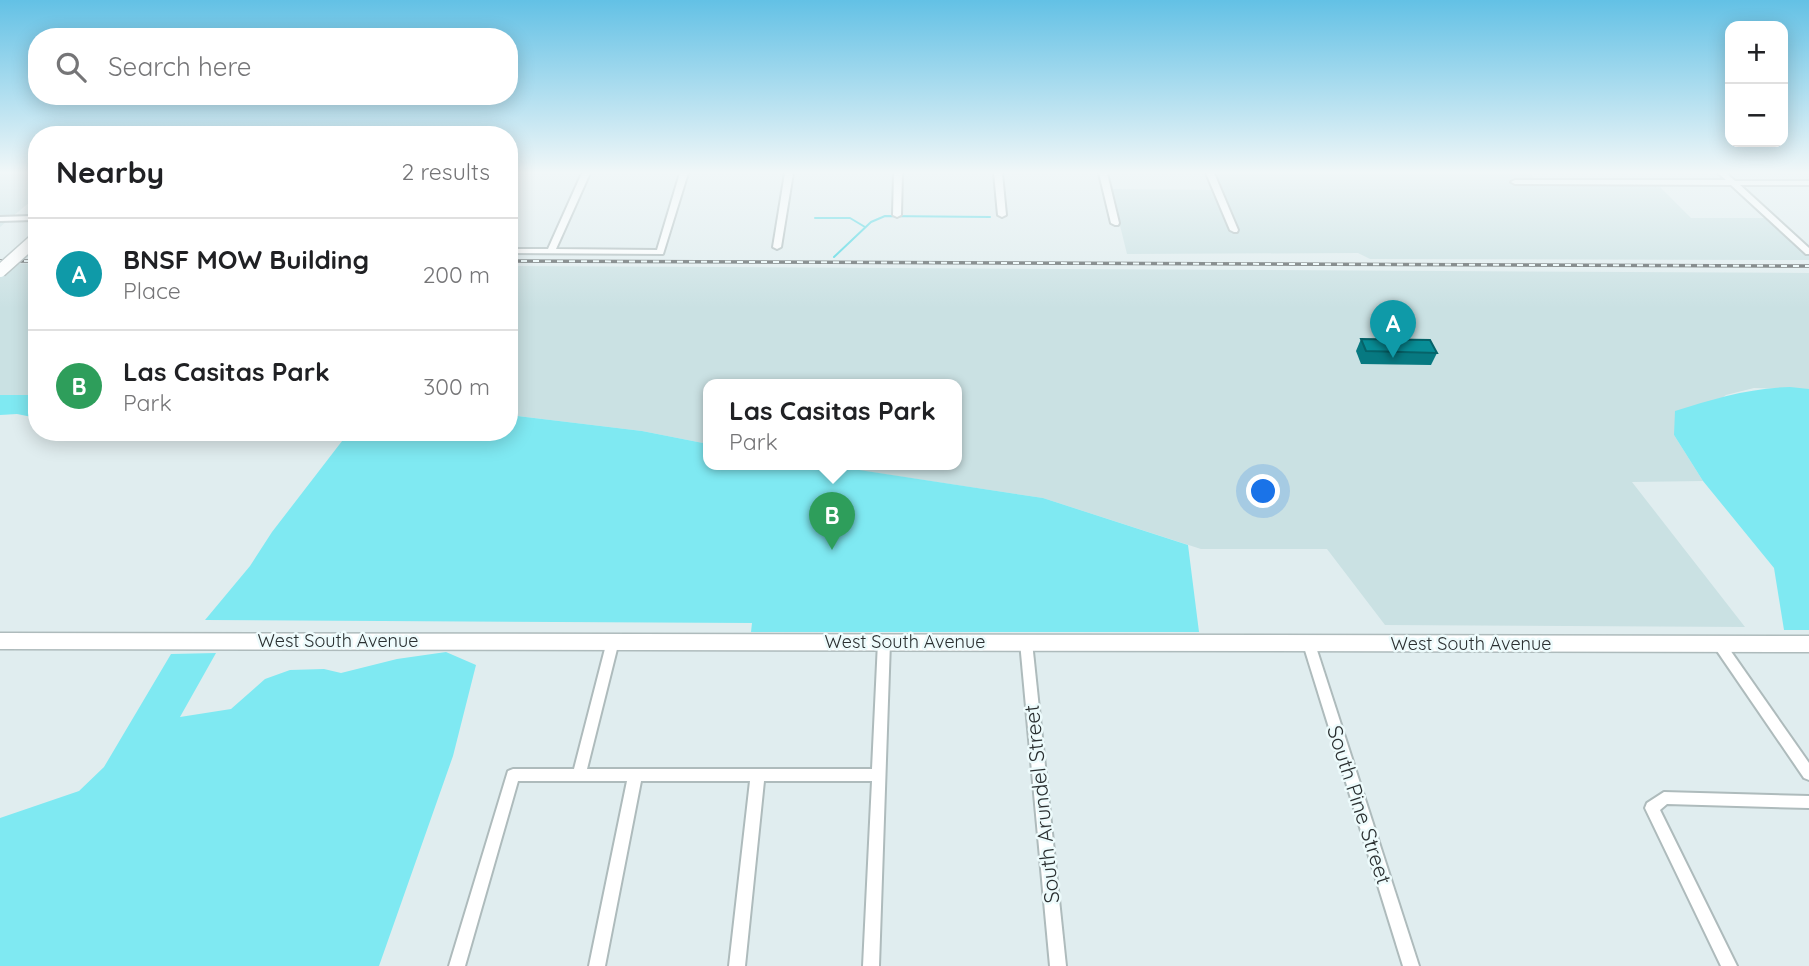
<!DOCTYPE html>
<html lang="en">
<head>
<meta charset="utf-8">
<style>
  body { margin:0; font-family:Quicksand,sans-serif; background:#f2f2f2; color:#202124 }
  .controls { position:absolute; right:21px; top:21px; display:grid; overflow:hidden; border-radius:14px; box-shadow:0 4px 18px #0003 }
  .controls button { width:63px; height:63px; display:grid; place-items:center; padding:0; border:0; border-bottom:2px solid #e0e0e0; background:#fff; color:#202124; font:35px sans-serif }
  .you { position:absolute; left:1264px; top:492px; width:24px; height:24px; margin:-18px; border:5px solid #fff; border-radius:50%; background:#1a73e8; box-shadow:0 0 0 10px #1a73e833 }
  .badge { display:grid; place-items:center; width:46px; height:46px; border-radius:50%; background:#1a73e8; color:#fff; font-size:23px; font-weight:700 }
  .pin { position:absolute; translate:-50% -58px; filter:drop-shadow(0 2px 4px #0008) }
  .pin::after { content:''; position:absolute; top:37px; width:24px; height:21px; background:inherit; clip-path:polygon(0 0,100% 0,50% 100%) }
  .popup { position:absolute; left:703px; top:379px; width:259px; height:91px; box-sizing:border-box; display:grid; place-content:center; border-radius:14px; background:#fff; filter:drop-shadow(0 2px 5px #0005); font-size:23px; white-space:nowrap; color:#757577 }
  .popup b { font-size:26px; color:#202124 }
  .popup::after { content:''; position:absolute; left:50%; top:100%; margin-left:-14px; border:14px solid transparent; border-top-color:#fff }
  .list { margin:0; padding:0; list-style:none }
  h2 { display:flex; justify-content:space-between; align-items:center; height:91px; margin:0; padding:0 28px; font-size:30px }
  h2 small { font-size:23px; font-weight:400; color:#757577 }
  .list li { display:grid; grid-template-columns:46px 1fr auto; gap:21px; align-items:center; box-sizing:border-box; height:112px; padding:0 28px; border-top:2px solid #e0e0e0 }
  .list b { display:block; font-size:26px; white-space:nowrap }
  .list p { margin:0; font-size:23px; white-space:nowrap; color:#757577 }
  .list em { font-size:23px; font-style:normal; color:#757577 }
  .icon { flex:none; width:38px; height:38px; fill:none; stroke:currentColor; stroke-width:2; stroke-linecap:round; stroke-linejoin:round }
  .map { position:relative; flex:none; width:1809px; height:966px; overflow:hidden }
  .search { position:absolute; background:#fff; box-shadow:0 4px 18px #0003; left:28px; top:28px; width:490px; height:77px; display:flex; align-items:center; gap:18px; box-sizing:border-box; padding:0 24px; border-radius:28px; color:#757577; font-size:26px }
  .panel { position:absolute; background:#fff; box-shadow:0 4px 18px #0003; left:28px; top:126px; width:490px; height:315px; border-radius:28px }
  .map>svg:first-child { display:block }
</style>
</head>
<body>
<div class="map">
<svg width="1809" height="966" viewBox="0 0 1809 966">
  <rect width="100%" height="100%" fill="#e0edef"/>
  <!-- built -->
  <g fill="#cae1e3">
    <polygon points="0,173 37,173 37,196 0,227"/>
    <polygon points="1212,173 1530,173 1539,185 1658,185 1691,218 1767,218 1809,256 1809,260 1370,259 1358,253 1127,254 1111,189 1220,190"/>
    <polygon points="0,263 37,264 37,395 0,395"/>
    <polygon points="509,266 1809,273 1809,389 1754,388 1726,395 1674,435 1703,481 1632,482 1745,627 1385,625 1327,549 1201,549 1043,498 817,464 956,464 956,384 708,384 708,444 642,431 509,415"/>
  </g>
  <!-- green -->
  <g fill="#7fe9f2">
    <path d="M1790,387L1809,389V630H1784L1774,568L1703,481L1674,435L1675,411C1713,399 1749,388 1790,387Z"/>
    <polygon points="0,395 37,395 37,418 17,414 0,415"/>
    <polygon points="509,415 642,431 708,444 708,464 820,464 1043,498 1188,545 1199,632 751,632 752,623 205,620 250,566 272,532 349,432 509,432"/>
    <polygon points="446,652 476,665 453,756 379,966 0,966 0,818 79,791 104,767 171,654 216,653 180,717 231,709 265,679 290,670 324,669 341,673 397,659"/>
  </g>
  <g fill="none" stroke-linecap="round" stroke-linejoin="round">
    <!-- stream -->
    <g stroke="#3cd4e0" stroke-width="2">
      <polyline points="815,218 850,218 865,227"/>
      <polyline points="834,257 871,222 885,216 990,217"/>
    </g>
    <defs>
      <g id="minor">
        <polygon points="582,173 590,173 556,249 657,250 680,173 688,173 663,254 509,253 509,249 548,249"/>
        <polygon points="785,173 793,173 781,247 777,249 773,247"/>
        <polygon points="894,173 902,173 901,215 897,217 893,215"/>
        <polygon points="994,173 1002,173 1006,215 1002,217 998,215"/>
        <polygon points="1099,173 1107,173 1119,223 1118,225 1115,225 1111,223"/>
        <polygon points="1206,173 1214,173 1238,230 1237,232 1234,232 1230,230"/>
        <polygon points="1718,173 1726,173 1735,181 1809,181 1809,185 1740,185 1809,248 1809,254 1806,254 1731,185 1515,184 1511,182 1515,180 1726,180"/>
        <polygon points="30,216 34,218 33,220 0,221 0,217"/>
        <polygon points="613,636 617,637 619,641 587,769 872,769 878,642 880,638 884,637 888,638 890,642 879,966 863,966 872,781 764,781 745,966 729,966 750,781 641,781 605,966 589,966 627,781 518,781 465,966 449,966 508,771 513,769 574,769 607,641 609,637"/>
        <polygon points="1026,637 1030,638 1032,642 1066,966 1050,966 1020,642 1022,638"/>
        <polygon points="1309,639 1313,640 1315,644 1419,966 1403,966 1303,644 1305,640"/>
        <polygon points="1719,639 1723,640 1809,763 1809,780 1804,778 1715,648 1713,644 1715,640"/>
        <polygon points="1664,792 1809,796 1809,808 1667,804 1660,810 1737,966 1721,966 1645,808 1647,803"/>
      </g>
      <polygon id="secondary" points="0,633 1809,636 1809,652 0,649"/>
    </defs>
    <!-- minor casing -->
    <use href="#minor" stroke="#aebbbc" stroke-width="4"/>
    <!-- secondary casing -->
    <use href="#secondary" stroke="#aebbbc" stroke-width="3"/>
    <!-- minor -->
    <use href="#minor" fill="#fff" fill-rule="evenodd"/>
    <!-- secondary -->
    <use href="#secondary" fill="#fff" fill-rule="evenodd"/>
    <defs>
      <g id="rail">
        <polyline points="0,261 37,261"/>
        <polyline points="509,261 1809,266"/>
      </g>
    </defs>
    <!-- rail casing -->
    <use href="#rail" stroke="#575e5f" stroke-width="3.5"/>
    <!-- rail -->
    <use href="#rail" stroke="#edfbfc" stroke-width="2" stroke-dasharray="6" stroke-linecap="butt"/>
    <defs>
      <polyline id="secondary-bridge" points="0,271 37,238"/>
    </defs>
    <!-- secondary-bridge casing -->
    <use href="#secondary-bridge" stroke="#aebbbc" stroke-width="15" stroke-linecap="butt"/>
    <!-- secondary-bridge -->
    <use href="#secondary-bridge" stroke="#fff" stroke-width="12"/>
  </g>
  <!-- wall -->
  <polygon fill="#077981" points="1361,339 1437,353 1431,365 1361,364 1356,351"/>
  <!-- building -->
  <polygon fill="#088d96" stroke="#066369" stroke-width="2" points="1361,339 1430,340 1437,353 1366,351"/>
  <!-- sky -->
  <linearGradient id="sky" x2="0" y2="1"><stop stop-color="#63c1e5"/><stop offset="0.56" stop-color="#f1f7f8"/><stop offset="1" stop-color="#f1f7f8" stop-opacity="0"/></linearGradient>
  <rect width="1809" height="308" fill="url(#sky)"/>
  <g text-anchor="middle" stroke-width="5" stroke-linejoin="round" paint-order="stroke">
    <!-- street labels -->
    <g font-size="18" fill="#2a2f30" stroke="#edfbfc">
      <text x="338" y="647">West South Avenue</text>
      <text x="905" y="648">West South Avenue</text>
      <text x="1471" y="650">West South Avenue</text>
    </g>
    <!-- near-street labels -->
    <g font-size="21" fill="#2a2f30" stroke="#edfbfc">
      <text transform="translate(1042 804) rotate(-96)" y="7">South Arundel Street</text>
      <text transform="translate(1359 805) rotate(72)" y="7">South Pine Street</text>
    </g>
  </g>
</svg>
<div class="controls">
<button>+</button>
<button>−</button>
</div>
<div class="you"></div>
<div class="pin badge" style="left:1393px;top:358px;background:#0f9aa8">A</div>
<div class="pin badge" style="left:832px;top:550px;background:#2e9e5b">B</div>
<div class="popup"><b>Las Casitas Park</b>Park</div>
<div class="search"><svg class="icon" aria-label="search" viewBox="0 0 24 24"><circle cx="10" cy="10" r="6"/><path d="M15 15l6 6"/></svg>Search here</div>
<section class="panel">
<h2>Nearby<small>2 results</small></h2>
<ul class="list">
<li><span class="badge" style="background:#0f9aa8">A</span><div><b>BNSF MOW Building</b><p>Place</p></div><em>200 m</em></li>
<li><span class="badge" style="background:#2e9e5b">B</span><div><b>Las Casitas Park</b><p>Park</p></div><em>300 m</em></li>
</ul>
</section>
</div>
</body>
</html>
